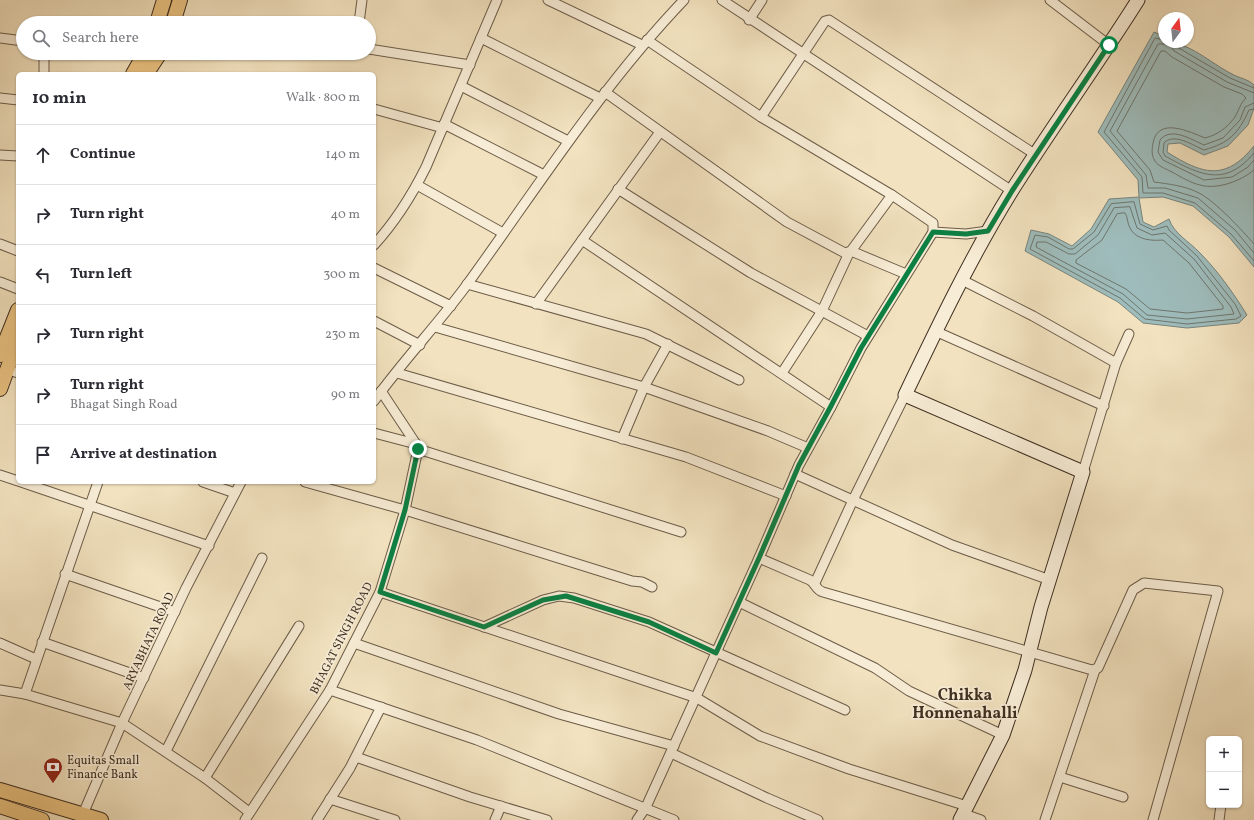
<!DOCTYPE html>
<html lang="en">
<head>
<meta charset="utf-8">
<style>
  body { margin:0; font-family:Vollkorn,serif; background:#f7f7f7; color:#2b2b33 }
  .controls { position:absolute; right:12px; bottom:12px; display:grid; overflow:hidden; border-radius:6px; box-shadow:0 1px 3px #0004 }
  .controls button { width:36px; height:36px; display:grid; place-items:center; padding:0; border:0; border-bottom:1px solid #e1e1e2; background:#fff; color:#2b2b33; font:20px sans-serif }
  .compass { position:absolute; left:1158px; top:12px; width:36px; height:36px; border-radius:50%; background:#fff; box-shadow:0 1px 3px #0004; rotate:15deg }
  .stop { position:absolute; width:12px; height:12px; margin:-9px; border:3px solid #0b8043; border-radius:50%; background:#fff }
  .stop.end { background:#0b8043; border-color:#fff; box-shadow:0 1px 4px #0008 }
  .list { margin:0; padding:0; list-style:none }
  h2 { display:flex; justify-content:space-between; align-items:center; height:52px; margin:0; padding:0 16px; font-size:17px }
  h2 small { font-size:13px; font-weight:400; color:#7c7c81 }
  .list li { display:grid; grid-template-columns:26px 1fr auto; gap:12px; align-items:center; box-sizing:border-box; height:60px; padding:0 16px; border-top:1px solid #e1e1e2 }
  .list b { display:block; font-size:15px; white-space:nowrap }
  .list p { margin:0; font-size:13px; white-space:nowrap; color:#7c7c81 }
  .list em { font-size:13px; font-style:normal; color:#7c7c81 }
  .icon { flex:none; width:22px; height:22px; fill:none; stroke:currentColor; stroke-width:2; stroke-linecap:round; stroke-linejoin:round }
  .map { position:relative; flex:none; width:1254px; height:820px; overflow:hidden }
  .search { position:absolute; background:#fff; box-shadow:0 1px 3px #0004; left:16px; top:16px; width:360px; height:44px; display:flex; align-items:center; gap:10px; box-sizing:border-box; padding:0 14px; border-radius:22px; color:#7c7c81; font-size:15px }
  .panel { position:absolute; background:#fff; box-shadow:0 1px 3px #0004; left:16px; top:72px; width:360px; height:412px; border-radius:6px }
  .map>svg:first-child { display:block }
</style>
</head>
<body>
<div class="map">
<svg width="1254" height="820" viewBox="0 0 1254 820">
  <rect width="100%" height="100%" fill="#f2e2bf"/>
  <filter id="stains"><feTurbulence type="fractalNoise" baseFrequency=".005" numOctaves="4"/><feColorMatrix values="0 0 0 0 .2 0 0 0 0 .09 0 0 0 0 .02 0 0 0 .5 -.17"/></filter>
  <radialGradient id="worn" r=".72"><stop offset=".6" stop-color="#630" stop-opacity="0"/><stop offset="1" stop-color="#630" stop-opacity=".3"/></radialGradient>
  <!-- water -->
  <path fill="#9ebcbb" stroke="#78847d" d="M1154,32L1164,36V42C1190,42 1210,63 1232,74C1239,78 1248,79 1254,85V108L1248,125L1228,146L1204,155L1180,143L1168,144L1167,152C1202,174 1225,182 1254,146V267L1229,237L1193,206L1163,197L1139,198L1143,222L1154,227L1169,219C1174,234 1189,241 1200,253C1218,271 1234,294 1247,315L1239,323L1187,328L1143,323L1118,302L1025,251L1031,230L1049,234L1072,246L1091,229L1109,199L1139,197L1138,180L1098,132Z"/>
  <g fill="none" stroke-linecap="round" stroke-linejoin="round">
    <!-- shore -->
    <g stroke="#6e766e" stroke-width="1">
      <polyline points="1164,40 1155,38 1104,132 1142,177 1143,193 1163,193 1195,203 1231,234 1254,261"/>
      <polyline points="1175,42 1177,47 1230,78 1254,88"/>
      <polyline points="1254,93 1227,82 1174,51 1169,44 1158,44 1110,131 1146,175 1148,188 1165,188 1198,198 1235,230 1254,253"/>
      <path d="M1254,103L1245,107L1240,120L1223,138L1204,145C1192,140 1171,126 1160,140L1158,152L1163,160L1204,180L1232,177L1248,167L1254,160"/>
      <path d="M1254,109L1249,110C1238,134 1229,143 1204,150C1194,146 1174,132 1164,143L1163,152L1165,156C1200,175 1225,188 1254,153"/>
      <path d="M1254,170C1241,181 1217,190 1200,185C1191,183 1181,177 1172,172C1166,169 1158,166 1155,161C1151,155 1152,149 1153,143C1158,116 1190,132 1205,138C1217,135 1227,128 1235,117C1239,110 1240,104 1246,98L1242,94L1224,87L1172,57L1165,51H1161L1117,131L1150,170L1154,182C1169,184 1186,186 1199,193C1215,201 1242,230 1254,244"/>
      <polygon points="1134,202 1140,224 1153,230 1167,226 1169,230 1197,256 1235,304 1241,316 1236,319 1187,324 1145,319 1120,298 1030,249 1035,235 1048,237 1069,249 1073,249 1094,232 1111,204"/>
      <polygon points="1130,207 1137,228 1152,235 1165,233 1194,259 1231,307 1234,314 1187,319 1147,315 1123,294 1036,247 1037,242 1046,242 1069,254 1075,254 1098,235 1114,208"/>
      <path d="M1125,213C1128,217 1127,223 1130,228C1136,240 1152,241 1163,240L1189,263L1223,306V309L1187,313L1150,309L1126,289L1076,263V260L1102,240L1117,214Z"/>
    </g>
    <defs>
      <g id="street">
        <polyline points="548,0 642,45"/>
        <polyline points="722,0 1012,191"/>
        <polyline points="1050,0 1109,45"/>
        <polyline points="749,20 762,0"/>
        <polyline points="359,23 362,0"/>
        <polyline points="0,38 23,41"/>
        <polyline points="481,38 600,98"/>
        <polyline points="647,40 761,117 892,195"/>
        <polyline points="369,49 470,65"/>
        <polyline points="44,53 44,74"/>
        <polyline points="461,86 568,141"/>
        <polyline points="605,92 787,222 845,253 851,251 892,195 933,223 933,232 861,348 831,407 799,465 759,558 646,807 637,820"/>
        <polyline points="0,98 18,100"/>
        <polyline points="374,109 443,128"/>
        <polyline points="761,117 825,21 829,20 1036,155"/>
        <polyline points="444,124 544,175"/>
        <polyline points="0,155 18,156"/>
        <polyline points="417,185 503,233"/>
        <polyline points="618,189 751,273 868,336"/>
        <polyline points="933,232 966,234 988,231"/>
        <polyline points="582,240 831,407"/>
        <polyline points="0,244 18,251"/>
        <path d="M374,245C395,222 412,195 426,167L497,0"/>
        <polyline points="851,251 906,274"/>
        <polyline points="374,268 451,306"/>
        <polyline points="962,280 1033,316 1116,363"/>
        <polyline points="0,282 18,289"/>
        <polyline points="467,284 646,334 739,380"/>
        <polyline points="536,304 660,132"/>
        <polyline points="374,321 420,345"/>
        <polyline points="435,327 644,387 768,431 808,448"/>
        <polyline points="935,331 1104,406"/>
        <polyline points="7,369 18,373"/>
        <polyline points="397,373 686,457 786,496"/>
        <polyline points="782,373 822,311 849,253"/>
        <polyline points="381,391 416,444"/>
        <path d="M374,401C403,361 437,325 466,286C537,188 601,87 684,0"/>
        <polyline points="374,433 416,444 418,449 681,532"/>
        <polyline points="622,439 644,387 668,344"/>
        <polyline points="1083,472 1116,363 1129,334"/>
        <polyline points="795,474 952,545 1050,580"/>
        <polyline points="0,475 18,481"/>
        <polyline points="21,482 209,546"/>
        <polyline points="98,482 25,694 122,723 205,778 249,812"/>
        <polyline points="203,482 235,493"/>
        <polyline points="305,482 405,510 632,581 642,582 652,587"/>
        <path d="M759,558L810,580C816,584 816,590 823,592L1092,670L1098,668L1133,590L1144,583L1218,591L1153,820"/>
        <polyline points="65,574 175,612"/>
        <polyline points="815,583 853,500 905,395"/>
        <polyline points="380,592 697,698 760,736 849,769 967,806"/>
        <polyline points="739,602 875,668 909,691 1003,735"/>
        <polyline points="484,627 543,600 559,596 574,598 649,622 845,710"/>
        <polyline points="42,642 144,678"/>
        <polyline points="0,643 36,659"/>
        <polyline points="354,643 559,714 674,746"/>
        <polyline points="0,690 25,694"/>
        <polyline points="330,690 477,740 674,820"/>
        <polyline points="166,751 262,558"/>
        <polyline points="671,753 767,798 818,820"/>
        <polyline points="356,757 470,797 547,820"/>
        <polyline points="1060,777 1123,797"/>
        <polyline points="205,778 299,626"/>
        <polyline points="330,799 395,820"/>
        <polyline points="83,814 122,723 186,588 241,482"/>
        <polyline points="964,814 981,820"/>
        <polyline points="245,820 330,690 380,592 405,510 418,449"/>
        <polyline points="317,820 350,768 381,707"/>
        <polyline points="495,820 501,806"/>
        <polyline points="1045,820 1095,670"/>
        <polyline points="1219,820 1221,805"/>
      </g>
      <path id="secondary" d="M960,820L1003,735L1025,670L1041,607L1083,472L905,395C938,326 971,257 1011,192C1052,127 1097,65 1138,0"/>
      <g id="primary">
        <polyline points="157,23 164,0"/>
        <polyline points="173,23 180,0"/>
        <polyline points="133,74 145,53"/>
        <polyline points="146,74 160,53"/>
        <polyline points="0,355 18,310"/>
        <polyline points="0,389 18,340"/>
        <polyline points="0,790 101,820"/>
        <polyline points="0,806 42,820"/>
      </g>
    </defs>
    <!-- street casing -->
    <use href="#street" stroke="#6c5c48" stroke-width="11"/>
    <!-- secondary casing -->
    <use href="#secondary" stroke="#3f2f21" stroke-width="15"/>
    <!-- primary casing -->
    <use href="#primary" stroke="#3f2f21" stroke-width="16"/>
    <!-- street -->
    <use href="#street" stroke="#f7ecd5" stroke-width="9"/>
    <!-- secondary -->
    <use href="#secondary" stroke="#f7ecd5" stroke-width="13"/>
    <!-- primary -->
    <use href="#primary" stroke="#e9c180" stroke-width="14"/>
  </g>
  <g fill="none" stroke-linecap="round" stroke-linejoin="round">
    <!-- route -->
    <polyline stroke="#0b8043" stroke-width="5" points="418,449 405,510 380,592 484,627 543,600 566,596 649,622 716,653 759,558 799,465 831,406 861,348 933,232 966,234 988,231 1012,191 1109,45"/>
  </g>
  <!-- icons -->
  <defs>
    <symbol id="bank-pin" viewBox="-11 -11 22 30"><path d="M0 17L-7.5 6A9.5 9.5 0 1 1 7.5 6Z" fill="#8f2418" stroke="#f7ecd5"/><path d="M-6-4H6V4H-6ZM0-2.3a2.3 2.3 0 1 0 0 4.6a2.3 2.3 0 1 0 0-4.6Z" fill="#fff"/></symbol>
  </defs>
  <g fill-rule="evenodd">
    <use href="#bank-pin" x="42" y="756" width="22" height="30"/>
  </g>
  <g text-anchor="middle" stroke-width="3.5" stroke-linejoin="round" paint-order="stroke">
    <!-- street labels -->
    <g font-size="12" fill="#3f2f21" stroke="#f7ecd5">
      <text transform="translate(341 638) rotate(-63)" y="4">BHAGAT SINGH ROAD</text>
      <text transform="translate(148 641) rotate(-65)" y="4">ARYABHATA ROAD</text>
    </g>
    <!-- poi labels -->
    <g font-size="12" fill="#3f2f21" stroke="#f7ecd5" text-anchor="start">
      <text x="67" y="764">Equitas Small<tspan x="67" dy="14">Finance Bank</tspan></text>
    </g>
    <!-- district labels -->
    <g font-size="16" font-weight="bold" fill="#3f2f21" stroke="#f7ecd5">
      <text x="965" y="700">Chikka<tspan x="965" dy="18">Honnenahalli</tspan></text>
    </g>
  </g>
  <rect width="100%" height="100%" filter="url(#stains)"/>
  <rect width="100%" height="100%" fill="url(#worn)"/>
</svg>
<div class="controls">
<button>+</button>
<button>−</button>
</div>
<svg class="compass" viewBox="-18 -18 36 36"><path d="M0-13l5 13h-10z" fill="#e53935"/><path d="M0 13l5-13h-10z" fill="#7c7c81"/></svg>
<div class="stop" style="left:1109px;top:45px"></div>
<div class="stop end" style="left:418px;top:449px"></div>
<div class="search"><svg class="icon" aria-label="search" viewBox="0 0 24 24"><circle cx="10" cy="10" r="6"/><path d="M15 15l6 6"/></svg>Search here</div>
<section class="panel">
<h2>10 min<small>Walk · 800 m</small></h2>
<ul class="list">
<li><svg class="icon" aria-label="ahead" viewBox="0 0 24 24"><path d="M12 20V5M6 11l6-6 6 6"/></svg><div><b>Continue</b></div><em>140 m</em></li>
<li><svg class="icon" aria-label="right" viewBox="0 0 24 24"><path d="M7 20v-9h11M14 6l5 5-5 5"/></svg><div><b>Turn right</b></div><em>40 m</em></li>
<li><svg class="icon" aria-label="left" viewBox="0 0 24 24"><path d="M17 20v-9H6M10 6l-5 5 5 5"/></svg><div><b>Turn left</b></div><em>300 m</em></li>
<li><svg class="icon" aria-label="right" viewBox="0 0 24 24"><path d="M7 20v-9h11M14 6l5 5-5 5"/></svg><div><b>Turn right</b></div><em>230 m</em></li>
<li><svg class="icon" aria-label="right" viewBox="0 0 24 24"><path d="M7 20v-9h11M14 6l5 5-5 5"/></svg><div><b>Turn right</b><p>Bhagat Singh Road</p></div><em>90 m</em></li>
<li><svg class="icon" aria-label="arrive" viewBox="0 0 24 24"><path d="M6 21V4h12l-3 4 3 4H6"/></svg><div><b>Arrive at destination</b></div></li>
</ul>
</section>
</div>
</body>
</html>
